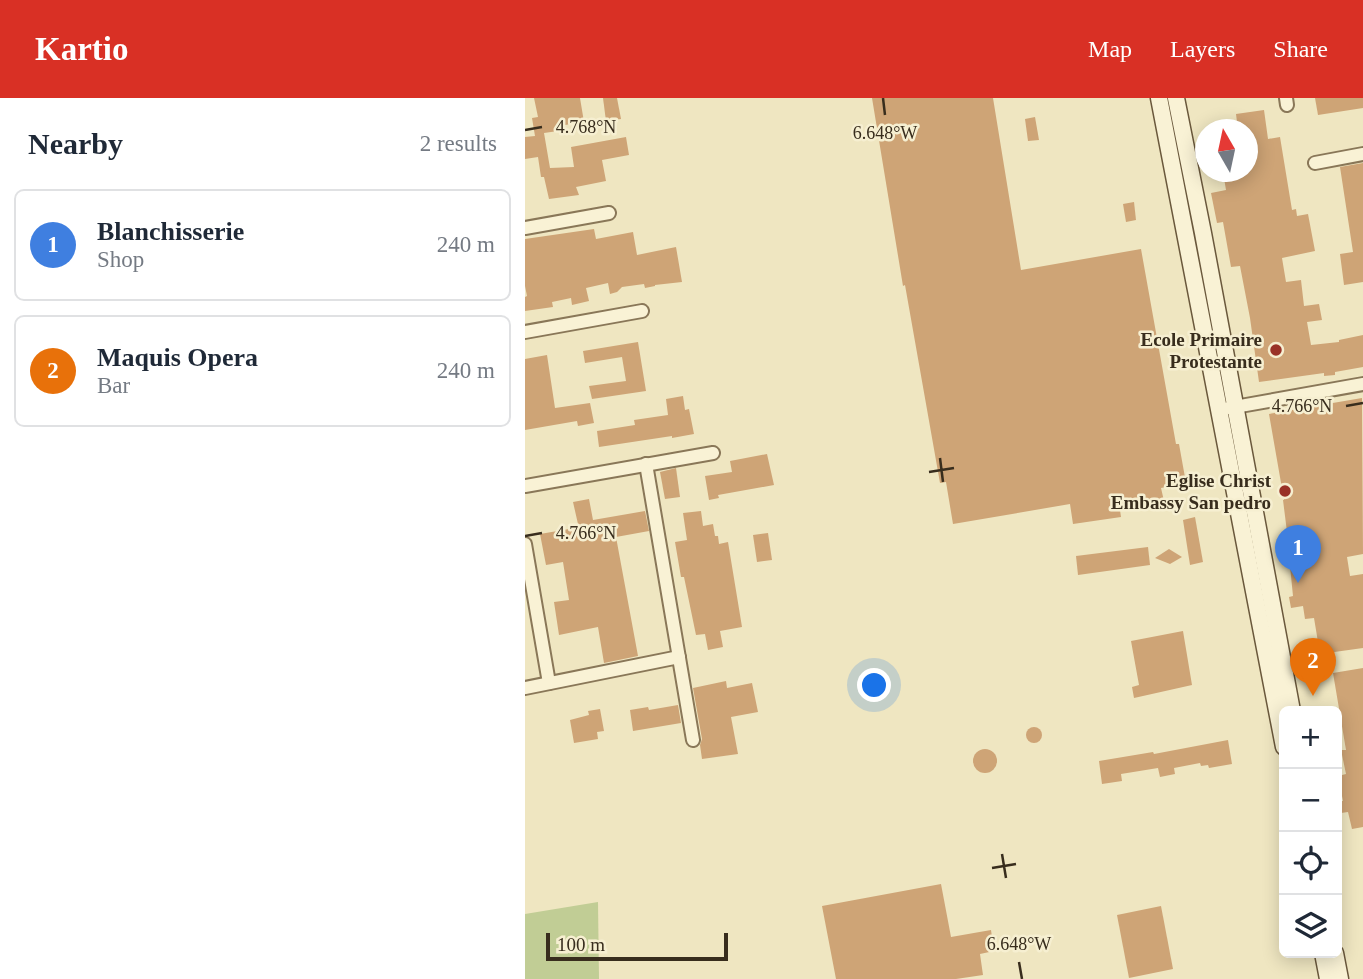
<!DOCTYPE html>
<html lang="en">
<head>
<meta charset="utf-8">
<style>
  body { margin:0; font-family:"Times New Roman",serif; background:#f6f6f7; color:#1f2937 }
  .controls { position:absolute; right:21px; bottom:21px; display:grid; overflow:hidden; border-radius:10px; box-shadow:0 4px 18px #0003 }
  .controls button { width:63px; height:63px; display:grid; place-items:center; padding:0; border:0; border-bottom:2px solid #e0e1e3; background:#fff; color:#1f2937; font:35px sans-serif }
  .compass { position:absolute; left:670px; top:21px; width:63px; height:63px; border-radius:50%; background:#fff; box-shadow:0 4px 18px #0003; rotate:351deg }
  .scale { position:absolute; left:21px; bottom:18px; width:182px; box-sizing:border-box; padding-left:7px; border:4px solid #382d1d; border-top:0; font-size:19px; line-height:24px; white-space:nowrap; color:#382d1d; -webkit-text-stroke:5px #f6efd1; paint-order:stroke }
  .you { position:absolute; left:350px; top:588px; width:24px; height:24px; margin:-18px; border:5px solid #fff; border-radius:50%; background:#1a73e8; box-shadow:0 0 0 10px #1a73e833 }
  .badge { display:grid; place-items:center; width:46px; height:46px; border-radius:50%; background:#d93025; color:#fff; font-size:23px; font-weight:700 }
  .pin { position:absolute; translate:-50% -58px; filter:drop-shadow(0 2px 4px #0008) }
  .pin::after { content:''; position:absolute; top:37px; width:24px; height:21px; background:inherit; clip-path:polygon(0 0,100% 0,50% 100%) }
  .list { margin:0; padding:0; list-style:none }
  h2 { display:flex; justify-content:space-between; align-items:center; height:91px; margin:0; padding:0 28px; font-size:30px }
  h2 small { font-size:23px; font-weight:400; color:#747a83 }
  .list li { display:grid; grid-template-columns:46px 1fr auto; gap:21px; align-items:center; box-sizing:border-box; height:112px; margin:0 14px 14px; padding:0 14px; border:2px solid #e0e1e3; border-radius:10px }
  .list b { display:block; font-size:26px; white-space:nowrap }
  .list p { margin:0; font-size:23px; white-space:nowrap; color:#747a83 }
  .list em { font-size:23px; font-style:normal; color:#747a83 }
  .icon { flex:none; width:38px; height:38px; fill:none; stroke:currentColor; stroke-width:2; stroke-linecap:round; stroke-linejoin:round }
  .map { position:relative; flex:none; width:838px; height:881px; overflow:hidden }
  header { display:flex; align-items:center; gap:42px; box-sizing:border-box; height:98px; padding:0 35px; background:#d93025; color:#fff }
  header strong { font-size:33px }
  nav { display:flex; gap:38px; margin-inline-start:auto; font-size:24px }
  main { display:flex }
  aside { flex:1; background:#fff }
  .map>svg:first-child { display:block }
</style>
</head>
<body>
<header>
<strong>Kartio</strong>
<nav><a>Map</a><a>Layers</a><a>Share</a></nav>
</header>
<main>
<aside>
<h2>Nearby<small>2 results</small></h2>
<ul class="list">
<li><span class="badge" style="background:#3f7fe0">1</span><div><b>Blanchisserie</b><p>Shop</p></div><em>240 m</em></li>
<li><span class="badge" style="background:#e8710a">2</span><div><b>Maquis Opera</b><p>Bar</p></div><em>240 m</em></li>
</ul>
</aside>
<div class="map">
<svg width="838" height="881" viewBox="0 0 838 881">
  <rect width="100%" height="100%" fill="#efe6c1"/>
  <!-- green -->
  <polygon fill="#c1cd95" points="73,804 74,881 0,881 0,816"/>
  <!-- building -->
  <g fill="#cea476">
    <polygon points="9,0 55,0 59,24 40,27 40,32 19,35 25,70 49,69 46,49 101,39 104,57 77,62 81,83 51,89 54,97 24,101 19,79 16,79 13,59 0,61 0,39 10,38 7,20 13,19"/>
    <polygon points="78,0 92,0 96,21 81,23"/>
    <polygon points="347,0 468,0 496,172 616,151 651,346 654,346 661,385 636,390 639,403 633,408 623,403 613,411 594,405 596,419 548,426 545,406 428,426 421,384 415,385 380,187 378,188"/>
    <polygon points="790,0 838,0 838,10 793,17"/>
    <polygon points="739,12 743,41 755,39 767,112 771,111 772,118 783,116 790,153 757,160 761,184 776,182 779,208 794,206 797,222 782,224 786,247 814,244 814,242 838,237 838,269 810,274 810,277 799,278 799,275 734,284 725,220 715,168 706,169 698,124 692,125 686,95 701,92 698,74 723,74 723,32 713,32 711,16"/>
    <polygon points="510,19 514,42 503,43 500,21"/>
    <polygon points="838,65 838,184 819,187 815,156 828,154 815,69"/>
    <polygon points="609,104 611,122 601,124 598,106"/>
    <polygon points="69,131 71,141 108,134 112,157 151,149 157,184 130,187 130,188 120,190 119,186 97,189 92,194 85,196 83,185 61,190 64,203 47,207 46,200 27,204 28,209 0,213 0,199 2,198 0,188 0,141"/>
    <polygon points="113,244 121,293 67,301 64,288 101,283 97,259 60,265 58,253"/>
    <polygon points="22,257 30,310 65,305 69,325 53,328 52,323 0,332 0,261"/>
    <polygon points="158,298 160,312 164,311 169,336 147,340 147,338 74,349 72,333 110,327 109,322 143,317 141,301"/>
    <polygon points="837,300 838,456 822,459 825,478 838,476 838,550 795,556 789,520 780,521 778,508 766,510 764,499 768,498 765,468 762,469 760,454 762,453 759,434 762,434 758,402 759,402 744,316"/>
    <polygon points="242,356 249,387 193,397 194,400 184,402 180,378 207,374 205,363"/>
    <polygon points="151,370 155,399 140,401 135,374"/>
    <polygon points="64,401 68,422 120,413 124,433 91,439 113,558 79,565 73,529 34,537 29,504 44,502 38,464 21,467 15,436 44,431 43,428 53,426 48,404"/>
    <polygon points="176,413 178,428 188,426 190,438 193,438 194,446 203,444 217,529 195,533 198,549 183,552 180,536 171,537 159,479 156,479 150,444 162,442 158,415"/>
    <polygon points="670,419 678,464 665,467 658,422"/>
    <polygon points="243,435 247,462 232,464 228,437"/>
    <polygon points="623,449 625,467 553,477 551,458"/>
    <polygon points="644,451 657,459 645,466 630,460"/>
    <polygon points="658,533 667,587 609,600 607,589 614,587 606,543"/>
    <polygon points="838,570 838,729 827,731 823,714 816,715 814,703 818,703 813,678 821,676 816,652 821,652 808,575"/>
    <polygon points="201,583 202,590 227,585 233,614 206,619 213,656 177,661 175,647 177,641 168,590"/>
    <polygon points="153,607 156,625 108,633 105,612 123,609 124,612"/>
    <polygon points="75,611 79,633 72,634 73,641 49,645 45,622 64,617 63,613"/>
    <circle cx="509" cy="637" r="8"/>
    <polygon points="703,642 707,666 684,670 683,667 676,668 675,665 649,670 650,676 635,679 633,670 596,676 597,683 577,686 574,663 628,654 629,656"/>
    <circle cx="460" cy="663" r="12"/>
    <polygon points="416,786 426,839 466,832 469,853 455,856 458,877 431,881 311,881 297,808"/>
    <polygon points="636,808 648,871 604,880 592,817"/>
  </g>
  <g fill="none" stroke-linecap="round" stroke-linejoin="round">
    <defs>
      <g id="street">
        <polyline points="761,0 762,7"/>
        <polyline points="790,65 838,56"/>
        <polyline points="0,130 84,115"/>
        <polyline points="0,234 117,213"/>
        <polyline points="704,310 838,286"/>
        <polyline points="121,366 168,642"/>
        <polyline points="0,388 188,355"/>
        <polyline points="0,446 24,585"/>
        <polyline points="0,590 154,559"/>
      </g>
      <g id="secondary">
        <polyline points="634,0 759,649"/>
        <polyline points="651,0 678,135 767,613"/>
        <polyline points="798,855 803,881"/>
        <polyline points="810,855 815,881"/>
      </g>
    </defs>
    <!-- street casing -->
    <use href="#street" stroke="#897758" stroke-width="16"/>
    <!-- secondary casing -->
    <use href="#secondary" stroke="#6a583c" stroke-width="19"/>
    <!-- street -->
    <use href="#street" stroke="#f9f2d5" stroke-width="12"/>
    <!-- secondary -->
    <use href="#secondary" stroke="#f9f2d5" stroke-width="16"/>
  </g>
  <!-- ticks -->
  <path fill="none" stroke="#382d1d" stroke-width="2.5" d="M358,0L360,17M0,32L17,29M821,308L838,305M415,360L418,384M404,374L429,370M0,438L17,435M477,756L481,780M467,770L491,766M494,864L497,881"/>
  <!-- markers -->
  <g fill="#993227" stroke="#f6efd1" stroke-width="2.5">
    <circle cx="751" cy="252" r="7"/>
    <circle cx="760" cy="393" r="7"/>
  </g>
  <g text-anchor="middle" stroke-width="5" stroke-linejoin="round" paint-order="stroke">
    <!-- poi labels -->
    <g font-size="19" font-weight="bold" fill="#382d1d" stroke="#f6efd1" text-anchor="end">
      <text x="737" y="248">Ecole Primaire<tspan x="737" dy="22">Protestante</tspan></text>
      <text x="746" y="389">Eglise Christ<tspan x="746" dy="22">Embassy San pedro</tspan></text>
    </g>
  </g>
  <g font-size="18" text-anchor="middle" fill="#382d1d" stroke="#f6efd1" stroke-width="5" stroke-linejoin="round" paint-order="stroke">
    <text x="61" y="35">4.768°N</text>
    <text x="360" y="41">6.648°W</text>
    <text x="777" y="314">4.766°N</text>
    <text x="61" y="441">4.766°N</text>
    <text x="494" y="852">6.648°W</text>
  </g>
</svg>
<div class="controls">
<button>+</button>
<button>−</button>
<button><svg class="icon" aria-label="locate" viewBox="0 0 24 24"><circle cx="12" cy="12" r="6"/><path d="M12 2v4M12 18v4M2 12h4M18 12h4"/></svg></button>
<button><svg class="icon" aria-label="layers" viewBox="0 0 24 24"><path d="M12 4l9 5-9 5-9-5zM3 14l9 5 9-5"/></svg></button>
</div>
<svg class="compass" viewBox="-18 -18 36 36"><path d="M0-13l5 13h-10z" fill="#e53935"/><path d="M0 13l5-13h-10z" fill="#747a83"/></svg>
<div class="scale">100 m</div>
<div class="you"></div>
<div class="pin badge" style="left:773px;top:485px;background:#3f7fe0">1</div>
<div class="pin badge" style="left:788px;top:598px;background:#e8710a">2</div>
</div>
</main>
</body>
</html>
